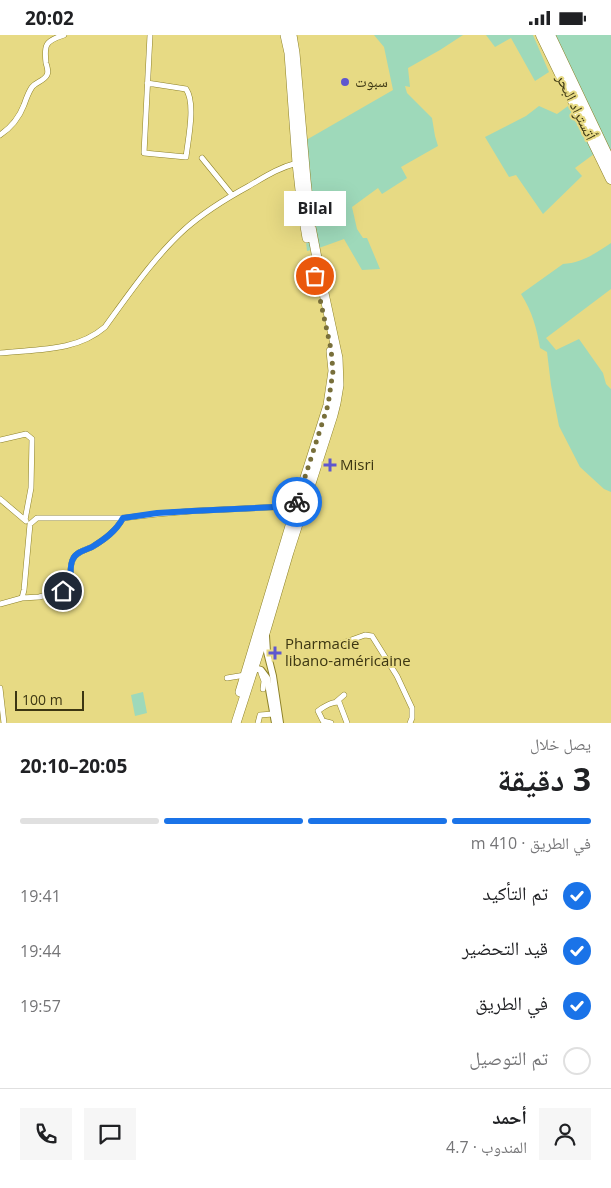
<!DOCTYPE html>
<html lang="ar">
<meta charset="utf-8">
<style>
body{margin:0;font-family:"Open Sans","Noto Naskh Arabic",sans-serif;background:#f6f6f6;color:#202124;direction:rtl;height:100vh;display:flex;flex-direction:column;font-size:19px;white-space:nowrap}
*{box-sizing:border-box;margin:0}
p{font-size:16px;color:#757577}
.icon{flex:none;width:28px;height:28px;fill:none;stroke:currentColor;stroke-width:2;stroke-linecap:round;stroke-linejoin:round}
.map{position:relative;height:688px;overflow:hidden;direction:ltr}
.side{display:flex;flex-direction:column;background:#fff;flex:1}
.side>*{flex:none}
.scale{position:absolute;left:15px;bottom:12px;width:69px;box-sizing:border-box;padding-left:5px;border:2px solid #3c3612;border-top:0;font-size:14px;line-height:18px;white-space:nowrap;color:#3c3612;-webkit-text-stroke:4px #e7da84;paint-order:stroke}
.pin{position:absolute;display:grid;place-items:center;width:42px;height:42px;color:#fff;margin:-21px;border:2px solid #fff;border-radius:50%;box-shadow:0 1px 5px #0007}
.courier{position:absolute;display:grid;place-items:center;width:50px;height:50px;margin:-25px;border:4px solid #1a73e8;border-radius:50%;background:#fff;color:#222;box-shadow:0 1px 6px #0007}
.bubble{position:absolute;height:35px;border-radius:0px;background:#fff;box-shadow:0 5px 20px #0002;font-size:16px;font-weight:700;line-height:35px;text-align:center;direction:rtl}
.headline em{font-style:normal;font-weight:700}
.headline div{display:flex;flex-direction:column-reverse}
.headline{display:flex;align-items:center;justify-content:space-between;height:85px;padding:0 20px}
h1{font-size:32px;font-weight:700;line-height:38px}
.bar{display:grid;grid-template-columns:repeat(4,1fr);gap:8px 5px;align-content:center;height:60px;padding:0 20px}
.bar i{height:6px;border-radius:4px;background:#e0e0e0}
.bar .active{background:#1a73e8}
.bar p{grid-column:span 4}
.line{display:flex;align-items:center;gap:12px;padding:0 20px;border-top:1px solid #e0e0e0}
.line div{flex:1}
.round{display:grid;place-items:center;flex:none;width:52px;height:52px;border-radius:0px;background:#f6f6f6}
ol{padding:0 20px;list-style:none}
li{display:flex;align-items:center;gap:15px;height:55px}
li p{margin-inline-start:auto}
li .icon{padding:5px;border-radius:50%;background:#1a73e8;color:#fff;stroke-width:4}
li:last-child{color:#757577}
li i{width:28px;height:28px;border:2px solid #e0e0e0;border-radius:50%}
.status{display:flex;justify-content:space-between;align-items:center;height:35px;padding:0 25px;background:#fff;direction:ltr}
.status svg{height:14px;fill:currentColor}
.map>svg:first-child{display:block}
</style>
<div class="status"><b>20:02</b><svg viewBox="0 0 49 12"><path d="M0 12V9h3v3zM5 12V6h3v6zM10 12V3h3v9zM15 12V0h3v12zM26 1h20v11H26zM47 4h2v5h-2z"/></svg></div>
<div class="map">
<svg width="611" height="688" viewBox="0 0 611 688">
<rect width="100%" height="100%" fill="#e7da84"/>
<!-- green -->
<path fill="#9ed9ba" d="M374 0H463L440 15 408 33 410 52 405 51 407 58 432 83 435 101 438 111 401 132 407 143 382 159 378 153 352 172 357 194 363 203H367L380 234 362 235 344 204 319 213 307 216 296 110 301 108 393 55 384 12Z
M486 0H533L549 37 535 46 511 3 495 12Z
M548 0H611V129Z
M539 71 557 79 568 71 594 119 575 133 582 141 543 179 516 140 509 142 485 102 526 81Z
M611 208V254L546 303 556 315 579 304 603 338 606 349 611 354V457L604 454 580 432 559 391 551 350 547 317 540 313C537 294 532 276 521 259L563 229C582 228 596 218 611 208Z
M143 657 147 678 135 681 131 660Z"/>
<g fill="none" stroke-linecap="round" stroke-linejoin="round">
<!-- minor casing -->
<g stroke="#8d8128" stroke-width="6">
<path id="minor" d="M147 48 186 54C196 68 188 105 186 122L144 118 150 0
M0 100C12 92 19 83 24 70 26 64 28 58 32 52 36 47 44 46 47 40 49 36 47 32 46 28 44 10 45 6 64 0
M202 123 232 160
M0 318C36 314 76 317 105 292 129 259 155 221 185 194 204 177 227 163 249 151 266 141 278 133 297 128
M0 405 26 399 32 404 31 453 25 485
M0 464 26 486
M22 563 24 555 30 489 37 483H123L157 479 192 476 296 471
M0 569 22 563 39 562 70 554 71 551C71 543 69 531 73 524 76 517 85 515 92 512 105 504 116 496 123 483
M340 609 365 600 372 601 397 641 412 673V683L410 688
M261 638 264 646 263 654
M227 643 245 640
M0 653 4 688
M336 667 344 660
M258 688 260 680 273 679
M331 688 323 686 318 676C323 672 332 667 339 667L347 688"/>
</g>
<!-- tertiary casing -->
<g stroke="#8d8128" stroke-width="8">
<path id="tertiary" d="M266 601 267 617 273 641 280 688
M254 633 261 635 267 643 275 688"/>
</g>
<!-- trunk casing -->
<g stroke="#8d8128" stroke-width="10">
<path id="trunk" d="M285 0 289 18 297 128 302 173 307 203
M240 657 296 471 328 370 333 336 331 316
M236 688 266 595 289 517 333 380 336 368 339 350 338 323 322 249 311 192 306 145 295 18 292 0"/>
</g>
<!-- motorway casing -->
<g stroke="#8d8128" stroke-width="11">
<path id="motorway" d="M541 0 611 144
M550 0 611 128"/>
</g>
<!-- minor -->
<use href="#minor" stroke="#fff" stroke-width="5"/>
<!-- tertiary -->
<use href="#tertiary" stroke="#fff" stroke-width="6"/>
<!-- trunk -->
<use href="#trunk" stroke="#fff" stroke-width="9"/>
<!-- motorway -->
<use href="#motorway" stroke="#fff" stroke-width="10"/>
</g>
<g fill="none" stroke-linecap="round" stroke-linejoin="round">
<!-- done -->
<path stroke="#786f3a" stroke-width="5" stroke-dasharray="0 9" d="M297 467 328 370 333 336 331 314 315 241"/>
<!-- route -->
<path stroke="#1a73e8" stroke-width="6" d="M63 556 70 554 71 551C71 543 69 531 73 524 76 517 85 515 92 512 105 504 116 496 123 483L157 478 192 476 296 471 297 467"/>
</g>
<!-- markers -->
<g fill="#5e57cf" stroke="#e7da84" stroke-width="2">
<circle cx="345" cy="47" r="5"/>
<path d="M327.5 422.5h5v5h5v5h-5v5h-5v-5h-5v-5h5z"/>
<path d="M272.5 610.5h5v5h5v5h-5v5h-5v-5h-5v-5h5z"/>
</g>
<g text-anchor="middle" stroke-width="4" stroke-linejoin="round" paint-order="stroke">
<!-- poi labels -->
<g font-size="15" fill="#3c3612" stroke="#e7da84" text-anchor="start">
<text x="355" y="52">سبوت</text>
<text x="340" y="435">Misri</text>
<text x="285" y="614">Pharmacie<tspan x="285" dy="17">libano-américaine</tspan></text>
</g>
<!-- street labels -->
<g font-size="15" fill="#3c3612" stroke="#e7da84">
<text transform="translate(576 72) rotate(64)" y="5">أتستراد البحر</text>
</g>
</g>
</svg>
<div class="scale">100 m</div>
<div class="pin" style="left:315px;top:241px;background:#ea580c"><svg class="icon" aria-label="bag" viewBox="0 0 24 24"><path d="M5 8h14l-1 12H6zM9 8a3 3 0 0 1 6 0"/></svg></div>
<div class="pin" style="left:63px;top:556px;background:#1f2937"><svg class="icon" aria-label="home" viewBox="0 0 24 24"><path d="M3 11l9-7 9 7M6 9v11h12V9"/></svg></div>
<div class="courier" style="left:297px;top:467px"><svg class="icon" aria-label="bike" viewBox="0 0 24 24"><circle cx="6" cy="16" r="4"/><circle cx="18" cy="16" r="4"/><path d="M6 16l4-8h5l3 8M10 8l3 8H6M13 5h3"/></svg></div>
<div class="bubble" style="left:284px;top:156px;width:62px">Bilal</div>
</div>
<section class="side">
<div class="headline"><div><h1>3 دقيقة</h1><p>يصل خلال</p></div><em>20:05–20:10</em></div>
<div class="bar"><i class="active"></i><i class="active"></i><i class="active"></i><i></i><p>في الطريق · 410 m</p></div>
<ol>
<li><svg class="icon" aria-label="check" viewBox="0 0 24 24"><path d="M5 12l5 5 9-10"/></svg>تم التأكيد<p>19:41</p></li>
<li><svg class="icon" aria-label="check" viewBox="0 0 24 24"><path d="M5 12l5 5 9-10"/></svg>قيد التحضير<p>19:44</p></li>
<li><svg class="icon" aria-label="check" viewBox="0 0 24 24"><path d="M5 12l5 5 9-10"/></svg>في الطريق<p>19:57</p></li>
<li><i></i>تم التوصيل</li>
</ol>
<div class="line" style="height:90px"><a class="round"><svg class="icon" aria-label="person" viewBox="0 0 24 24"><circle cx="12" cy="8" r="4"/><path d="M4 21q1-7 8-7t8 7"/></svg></a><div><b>أحمد</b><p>المندوب · 4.7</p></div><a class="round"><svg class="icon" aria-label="chat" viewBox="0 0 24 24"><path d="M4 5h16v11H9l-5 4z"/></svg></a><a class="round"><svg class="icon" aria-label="phone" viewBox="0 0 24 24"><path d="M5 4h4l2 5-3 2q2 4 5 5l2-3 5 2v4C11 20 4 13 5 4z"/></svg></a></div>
</section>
